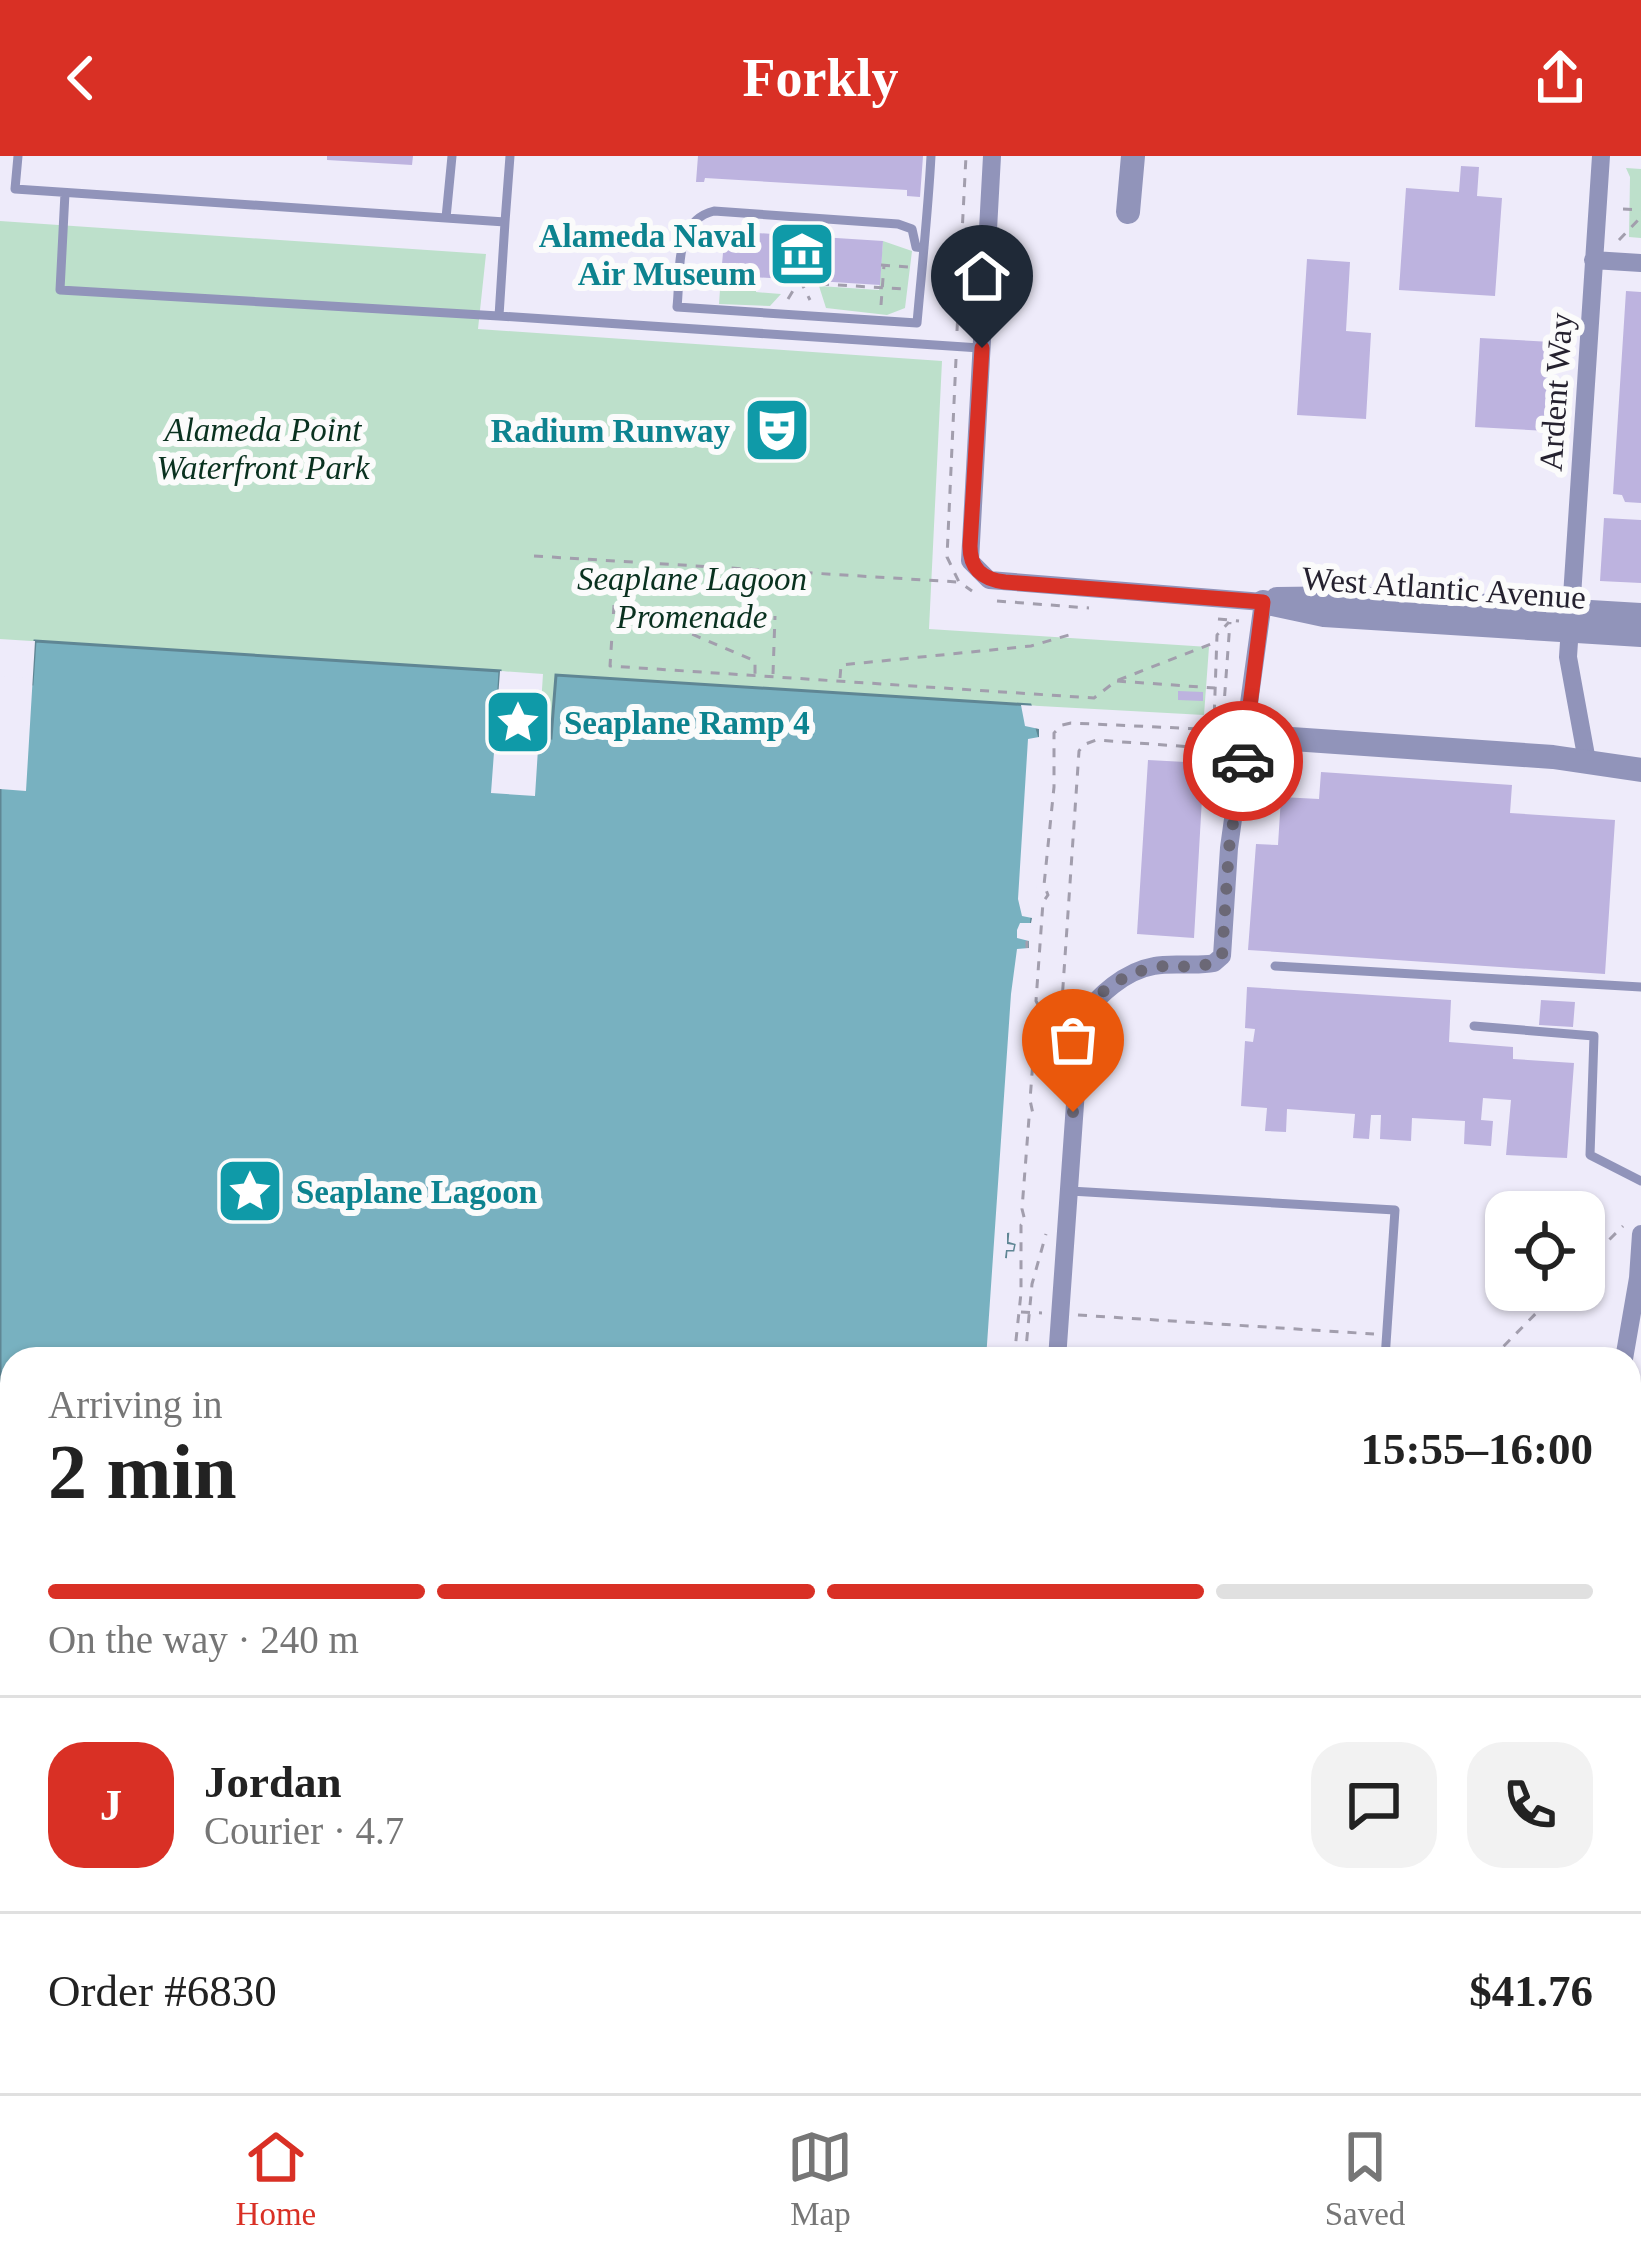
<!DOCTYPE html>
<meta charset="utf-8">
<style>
body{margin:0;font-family:Georgia,serif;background:#f2f2f2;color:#222;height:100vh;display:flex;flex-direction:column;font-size:45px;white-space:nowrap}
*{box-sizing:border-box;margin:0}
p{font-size:39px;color:#767676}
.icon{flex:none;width:66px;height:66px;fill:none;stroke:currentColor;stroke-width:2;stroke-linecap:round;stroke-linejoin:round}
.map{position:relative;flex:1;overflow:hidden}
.side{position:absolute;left:0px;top:1191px;width:1641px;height:747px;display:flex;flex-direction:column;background:#fff;border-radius:36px 36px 0 0;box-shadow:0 3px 9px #0004}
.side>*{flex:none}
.buttons{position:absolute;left:1485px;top:1035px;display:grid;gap:24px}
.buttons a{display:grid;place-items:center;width:120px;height:120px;border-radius:24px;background:#fff;box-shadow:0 3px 9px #0004;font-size:60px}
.pin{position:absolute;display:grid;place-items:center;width:102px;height:102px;color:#fff;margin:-123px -51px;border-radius:50% 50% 50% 0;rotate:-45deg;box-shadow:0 0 12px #0007}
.pin .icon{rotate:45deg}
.courier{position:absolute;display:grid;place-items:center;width:120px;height:120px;margin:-60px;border:9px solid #d93025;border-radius:50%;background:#fff;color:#222;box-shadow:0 3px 15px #0007}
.head em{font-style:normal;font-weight:600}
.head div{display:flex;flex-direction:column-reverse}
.head{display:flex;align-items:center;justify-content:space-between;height:204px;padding:0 48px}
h1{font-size:78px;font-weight:600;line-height:90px}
.bar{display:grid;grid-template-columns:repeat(4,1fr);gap:18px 12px;align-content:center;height:144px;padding:0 48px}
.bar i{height:15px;border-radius:9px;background:#e0e0e0}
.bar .on{background:#d93025}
.bar p{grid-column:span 4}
.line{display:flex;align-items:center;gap:30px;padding:0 48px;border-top:3px solid #e0e0e0}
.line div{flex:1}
.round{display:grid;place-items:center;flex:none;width:126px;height:126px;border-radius:36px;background:#f2f2f2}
header{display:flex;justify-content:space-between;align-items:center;height:156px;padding:0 48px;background:#d93025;color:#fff;font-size:54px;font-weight:600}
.tab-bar{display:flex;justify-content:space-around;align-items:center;height:168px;border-top:3px solid #e0e0e0;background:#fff;font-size:33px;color:#767676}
.tab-bar a{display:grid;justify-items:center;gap:6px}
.tab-bar .on{color:#d93025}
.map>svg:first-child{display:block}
</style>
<header><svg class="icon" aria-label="back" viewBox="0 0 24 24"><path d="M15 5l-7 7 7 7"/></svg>Forkly<svg class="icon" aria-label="share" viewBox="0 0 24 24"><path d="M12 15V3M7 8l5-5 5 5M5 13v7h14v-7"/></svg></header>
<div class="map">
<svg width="1641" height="1937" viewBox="0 0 1641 1937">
<rect width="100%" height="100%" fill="#eeebfa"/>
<!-- green -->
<path fill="#bde0cb" d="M1626 12 1641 13V82L1629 81 1630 21Z
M0 65 486 98 478 173 942 205 929 473 1209 491 1204 559 1021 549 538 595 543 518 500 515 494 596 386 508 0 483Z
M883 85 912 95 905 152 887 159 826 152 819 130 879 134Z
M721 119 756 121V136L781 138 770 150 719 148Z"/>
<!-- water -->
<path fill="#78b1c0" stroke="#5f8694" stroke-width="3" d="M35 485 500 515 498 549 541 552 539 580 551 582 556 519 1030 549 1040 582 1032 761 1007 1087 1014 1089 1013 1094H1006L998 1203H12V1926H641L643 1937H0V526L32 528Z"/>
<!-- pier -->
<path fill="#eeebfa" d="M29 485H35L26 635 0 633V520L27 522Z
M500 515 506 516 504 544 541 546 535 640 491 637Z
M1021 549 1037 550 1045 573 1035 756 1038 761 1013 1076 1007 1077V1088L1014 1089 1013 1094H1006L1005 1102 1011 1103 1004 1203H986L1011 838 1017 793 1029 792V785L1017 782V774L1020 767H1031L1032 762 1022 760 1018 743 1028 583 1039 581V573L1025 570Z
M68 1926H415L581 1937H70Z"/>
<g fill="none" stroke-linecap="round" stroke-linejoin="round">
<!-- ferry -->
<path stroke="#003642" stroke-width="3" stroke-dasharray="15 12" stroke-linecap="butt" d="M0 1481 12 1482"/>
</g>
<!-- building -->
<path fill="#bdb3df" d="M327 0H413L412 9 327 4Z
M698 0H923L920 41 907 40V34L705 22 704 26H696Z
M1461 10 1479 11 1477 40 1502 42 1495 140 1399 134 1406 32 1459 36Z
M725 75 883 85 880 129 721 119Z
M1307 103 1350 106 1346 175 1371 177 1366 263 1297 259Z
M1626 135 1641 136V347L1625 346 1622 339 1613 338Z
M1480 182 1552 186 1547 275 1475 271Z
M1604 362 1641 364V427L1600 425Z
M1178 535 1203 536V545L1178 544Z
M1148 604 1204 607 1194 782 1137 778Z
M1321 616 1512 629 1510 657 1615 664 1605 818 1248 794 1256 688 1278 689 1281 641 1319 643Z
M1247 831 1451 844 1449 886 1513 891V903L1574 907 1567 1002 1506 999 1511 944 1483 942 1481 964 1493 965 1491 990 1464 988 1465 965 1412 962 1411 985 1380 983 1381 959H1371L1369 983 1353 982 1355 958 1287 953 1286 976 1265 975 1267 952 1241 950 1245 885 1253 886 1255 873 1245 872Z
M1541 844 1575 846 1573 871 1539 869Z
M1637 1438H1641V1532L1632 1531Z
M1629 1596 1641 1597V1937H1605L1606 1926H1629Z
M646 1926H681V1937H645Z
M1349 1926H1522L1521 1937H1348Z"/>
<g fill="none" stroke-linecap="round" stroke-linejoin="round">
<!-- path -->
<path stroke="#a29ead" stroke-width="3" stroke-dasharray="9 9" stroke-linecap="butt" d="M1623 53 1641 54
M1619 84 1641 61
M881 109 909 111
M800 124 810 144
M691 126 755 129
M802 127 906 133
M788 143 799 125
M881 149 884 109
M957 175 966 0
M956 203 947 401 959 426 972 435
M534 400 958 426
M997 445 1089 452
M614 449 610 510 1094 542 1116 525 1211 488
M626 450 755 505V518
M1218 463 1239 465
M773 518 775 460
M840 522 841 509 1031 490 1069 479
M1117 525 1215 532
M1027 792V785
M1059 889 1079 595 1083 589 1096 584 1206 592 1219 584 1222 576 1230 466
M1584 1109 1623 1070
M1021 1156 1042 1157
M1078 1159 1374 1178
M1014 1203 1021 1137V1069L1025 1065 1022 1053 1029 962 1033 958 1030 944 1036 866 1041 854 1036 845 1043 746 1048 739 1044 729 1054 631V577L1062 569 1071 567 1200 573 1214 566 1217 479 1229 466
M1025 1203 1032 1128 1046 1078
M1491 1203 1559 1134
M533 1929 576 1932
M574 1932 594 1937"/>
<!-- service -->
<path stroke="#9194ba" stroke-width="9" d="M18 0 15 33 505 66 510 0
M65 37 60 134 499 160
M446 62 452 0
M505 66 499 160 980 192
M924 92 916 91 912 73 898 68 714 55C673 65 681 116 677 151L917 167C922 111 928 56 931 0
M1275 810 1641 831
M1474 870 1594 880 1590 999 1641 1025
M1070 1035 1395 1054 1385 1203"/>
<!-- minor -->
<path stroke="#9194ba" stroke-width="18" d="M992 0 970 405 989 424 1263 446 1229 692 1222 800 1214 807C1194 811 1174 806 1154 810 1125 815 1098 839 1081 863L1057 1203
M1593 104 1641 107
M1587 605 1568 501 1601 0
M1624 1203 1638 1122 1641 1078
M1629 1558 1641 1559
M786 1926 801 1937
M760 1937 770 1926
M1563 1937V1926"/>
<!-- tertiary -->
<path stroke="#9194ba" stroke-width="24" d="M1128 56 1133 0
M1277 443 1354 442 1641 459
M1263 446 1324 459 1641 479
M1247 580 1553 601 1641 614"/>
</g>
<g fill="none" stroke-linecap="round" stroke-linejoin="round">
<!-- done -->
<path stroke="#6b6876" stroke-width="12" stroke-dasharray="0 21.6" d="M1073 956C1075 929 1070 887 1082 862 1095 833 1137 810 1168 810 1186 810 1207 814 1222 800L1229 692 1243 605"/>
<!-- route -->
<path stroke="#d93025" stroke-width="15" d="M982 192 970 390C970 413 982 423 1005 426L1263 446 1243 605"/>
</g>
<!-- icons -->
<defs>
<g id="museum-square" transform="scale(3.45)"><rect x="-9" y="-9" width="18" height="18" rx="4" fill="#0f9aa8" stroke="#fbfbfb"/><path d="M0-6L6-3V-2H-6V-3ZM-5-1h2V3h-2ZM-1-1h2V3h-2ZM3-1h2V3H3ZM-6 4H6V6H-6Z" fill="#fff"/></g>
<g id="theatre-square" transform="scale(3.45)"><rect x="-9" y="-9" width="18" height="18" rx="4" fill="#0f9aa8" stroke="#fbfbfb"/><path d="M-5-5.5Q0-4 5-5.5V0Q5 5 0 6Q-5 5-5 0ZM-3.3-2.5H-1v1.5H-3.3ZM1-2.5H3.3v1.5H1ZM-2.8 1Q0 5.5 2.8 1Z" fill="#fff"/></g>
<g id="sight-square" transform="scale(3.45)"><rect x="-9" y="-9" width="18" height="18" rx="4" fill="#0f9aa8" stroke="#fbfbfb"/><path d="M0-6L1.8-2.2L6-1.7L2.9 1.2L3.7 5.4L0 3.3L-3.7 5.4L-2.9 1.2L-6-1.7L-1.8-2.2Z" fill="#fff"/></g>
</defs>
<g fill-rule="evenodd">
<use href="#museum-square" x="802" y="98"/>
<use href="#theatre-square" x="777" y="274"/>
<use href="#sight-square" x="518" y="566"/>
<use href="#sight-square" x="250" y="1035"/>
</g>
<g text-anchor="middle" stroke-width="12" stroke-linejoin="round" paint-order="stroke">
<!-- culture labels -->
<g font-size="33" font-weight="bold" fill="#0d838f" stroke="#fbfbfb" text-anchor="end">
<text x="756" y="91">Alameda Naval<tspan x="756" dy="38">Air Museum</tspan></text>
<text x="730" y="286">Radium Runway</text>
<text x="564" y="578" text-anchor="start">Seaplane Ramp 4</text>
<text x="296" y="1047" text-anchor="start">Seaplane Lagoon</text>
</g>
<!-- street labels -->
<g font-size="33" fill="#25212f" stroke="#fbfbfb">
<text transform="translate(1555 236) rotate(-86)" y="12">Ardent Way</text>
<text transform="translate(1444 431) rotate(4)" y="12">West Atlantic Avenue</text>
</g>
<!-- park labels -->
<g font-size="33" font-style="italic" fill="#09311f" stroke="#fbfbfb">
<text x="263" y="285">Alameda Point<tspan x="263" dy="38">Waterfront Park</tspan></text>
<text x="692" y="434">Seaplane Lagoon<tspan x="692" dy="38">Promenade</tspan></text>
</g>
</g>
</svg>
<div class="buttons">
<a><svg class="icon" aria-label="locate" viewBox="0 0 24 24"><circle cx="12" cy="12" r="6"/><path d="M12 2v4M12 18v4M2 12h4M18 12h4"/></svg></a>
</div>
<div class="pin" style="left:1073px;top:956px;background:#ea580c"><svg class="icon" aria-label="bag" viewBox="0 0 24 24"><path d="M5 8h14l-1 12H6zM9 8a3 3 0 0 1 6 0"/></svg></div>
<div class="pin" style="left:982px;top:192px;background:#1f2937"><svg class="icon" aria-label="home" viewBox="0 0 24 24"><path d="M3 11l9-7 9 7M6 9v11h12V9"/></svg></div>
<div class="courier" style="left:1243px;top:605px"><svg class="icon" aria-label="car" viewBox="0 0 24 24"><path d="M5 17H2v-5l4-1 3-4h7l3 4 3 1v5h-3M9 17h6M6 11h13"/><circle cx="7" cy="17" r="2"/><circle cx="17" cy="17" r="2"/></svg></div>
<section class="side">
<div class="head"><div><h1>2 min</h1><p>Arriving in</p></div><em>15:55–16:00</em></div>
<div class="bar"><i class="on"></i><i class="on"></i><i class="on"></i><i></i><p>On the way · 240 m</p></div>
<div class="line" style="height:216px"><b class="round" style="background:#d93025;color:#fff">J</b><div><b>Jordan</b><p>Courier · 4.7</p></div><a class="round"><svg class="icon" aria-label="chat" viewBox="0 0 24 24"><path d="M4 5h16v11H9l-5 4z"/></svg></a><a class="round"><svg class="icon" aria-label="phone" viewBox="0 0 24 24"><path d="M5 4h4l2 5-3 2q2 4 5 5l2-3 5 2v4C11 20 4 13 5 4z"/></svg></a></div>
<div class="line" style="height:156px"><div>Order #6830</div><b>$41.76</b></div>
</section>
</div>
<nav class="tab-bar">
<a class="on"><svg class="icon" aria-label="home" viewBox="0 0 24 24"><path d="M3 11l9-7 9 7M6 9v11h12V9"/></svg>Home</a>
<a><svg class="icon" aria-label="map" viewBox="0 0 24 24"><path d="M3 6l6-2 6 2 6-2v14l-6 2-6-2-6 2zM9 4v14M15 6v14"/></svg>Map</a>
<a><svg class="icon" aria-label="saved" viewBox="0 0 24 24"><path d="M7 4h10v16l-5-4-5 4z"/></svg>Saved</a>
</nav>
